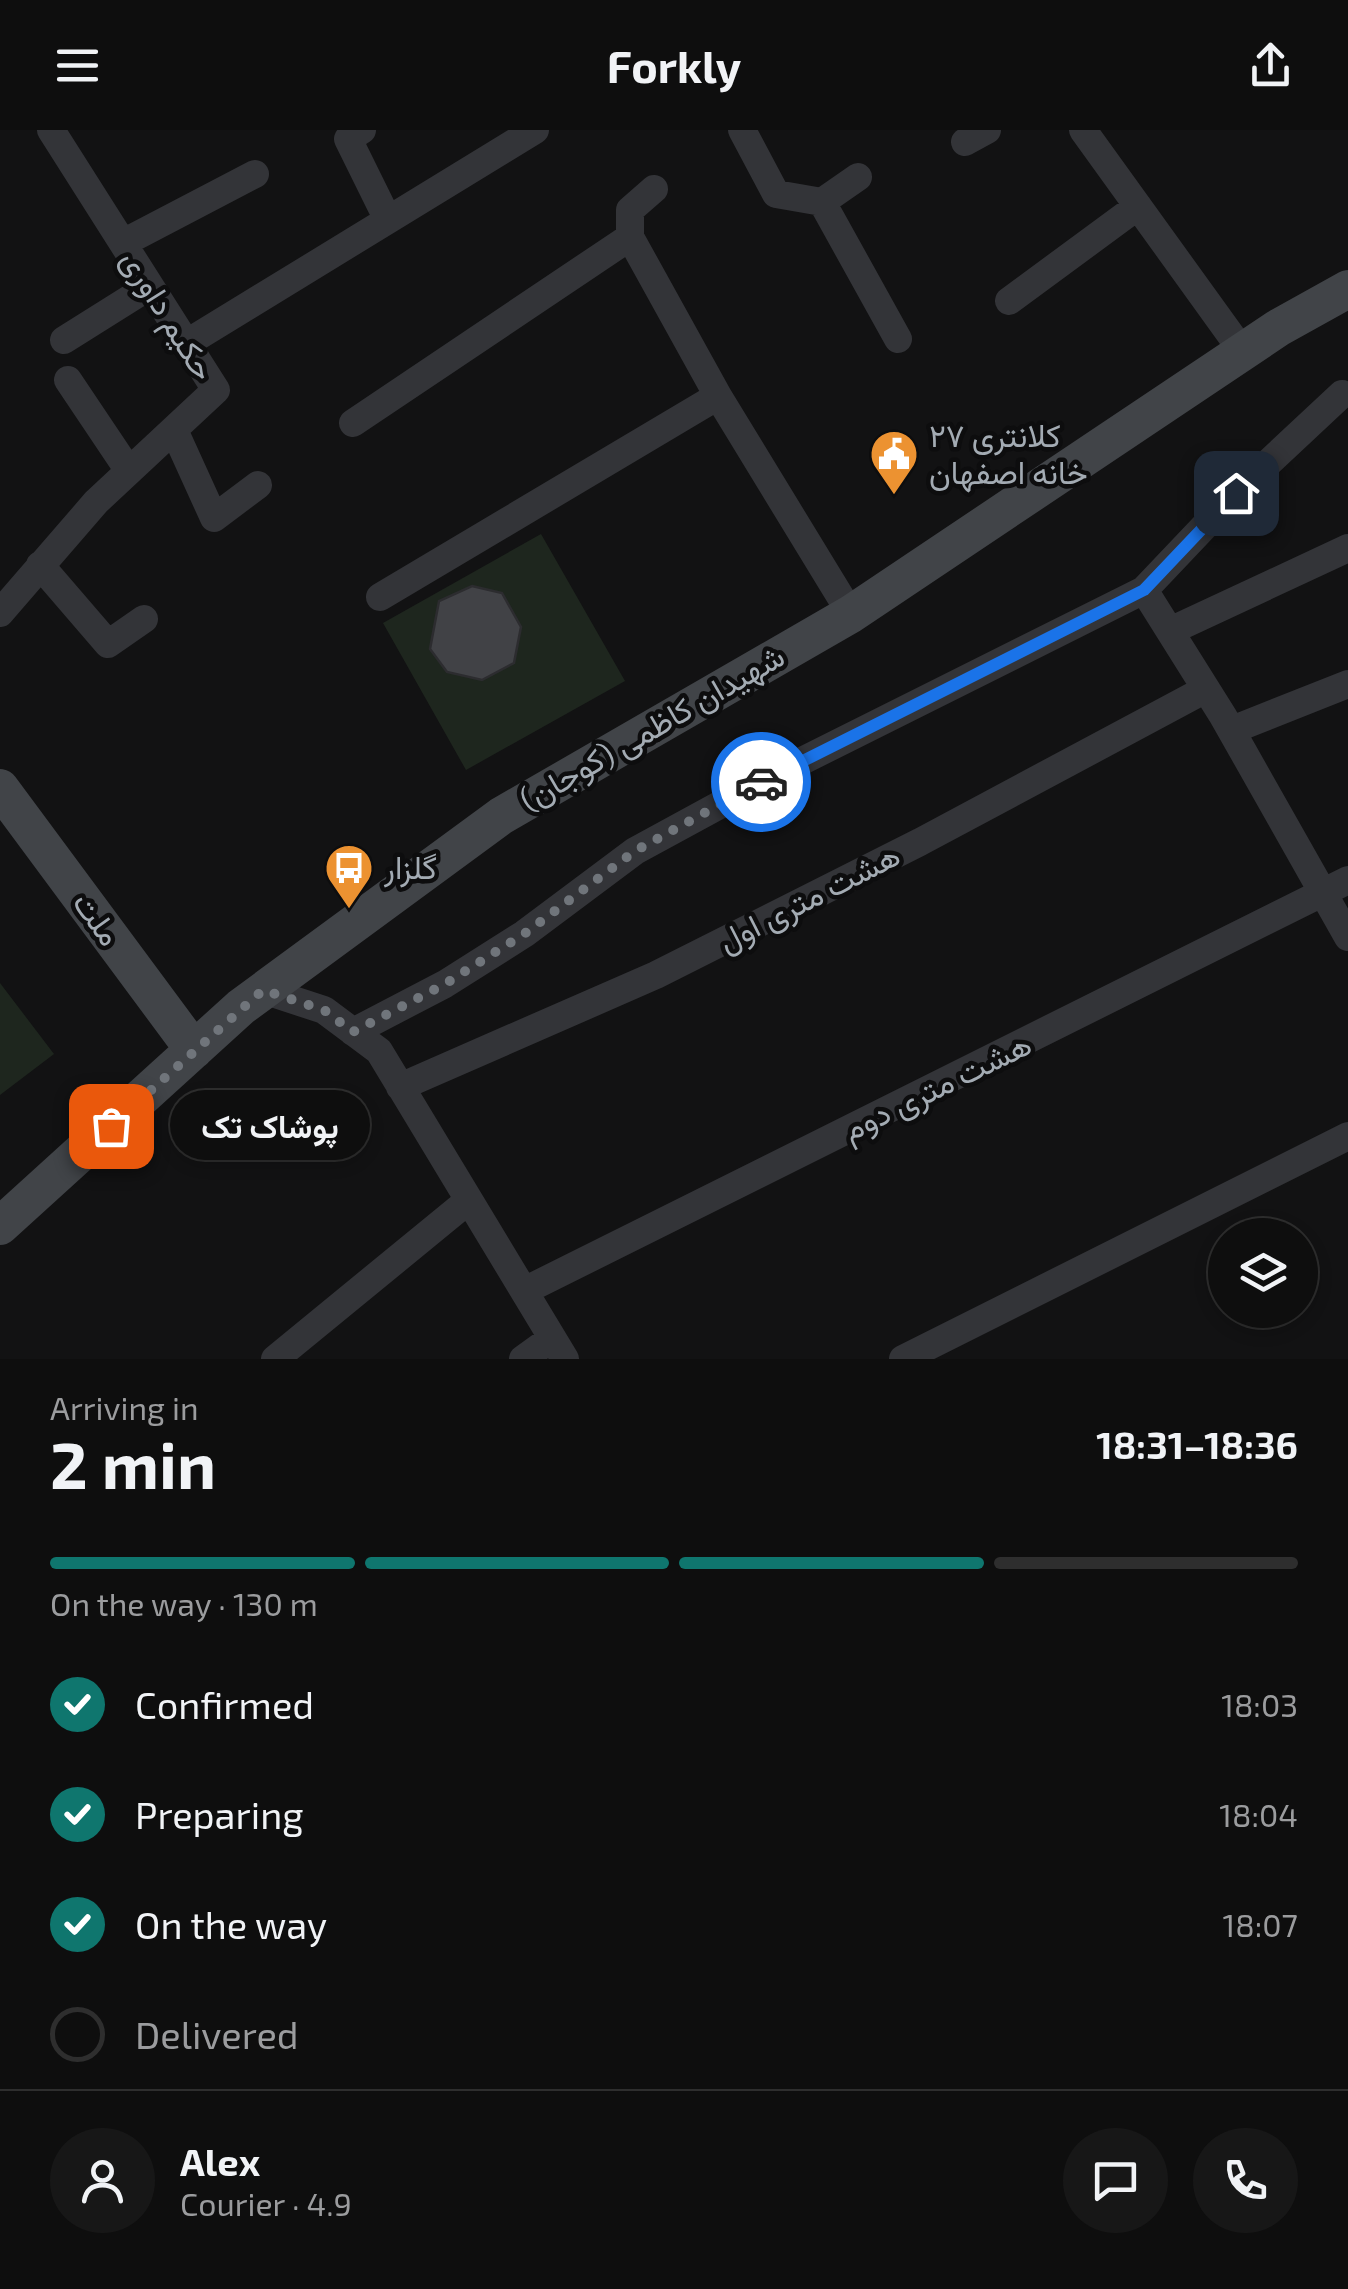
<!DOCTYPE html>
<meta charset="utf-8">
<style>
body{margin:0;font-family:"Exo 2",Vazirmatn,sans-serif;background:#171717;color:#f1f3f6;height:100vh;display:flex;flex-direction:column;font-size:38px;white-space:nowrap}
*{box-sizing:border-box;margin:0}
p{font-size:32px;color:#9b9c9e}
.icon{flex:none;width:55px;height:55px;fill:none;stroke:currentColor;stroke-width:2;stroke-linecap:round;stroke-linejoin:round}
.map{position:relative;height:1229px;overflow:hidden}
.panel{display:flex;flex-direction:column;background:#0e0e0e;flex:1}
.panel>*{flex:none}
.controls{position:absolute;left:1208px;top:1088px;display:grid;gap:20px}
.controls a{display:grid;place-items:center;width:110px;height:110px;border-radius:50%;background:#0e0e0e;box-shadow:0 5px 15px #0003,0 0 0 2px #2e2e2e;font-size:50px}
.pin{position:absolute;display:grid;place-items:center;width:85px;height:85px;color:#fff;margin:-42px;border-radius:20px;box-shadow:0 5px 15px #0006}
.courier{position:absolute;display:grid;place-items:center;width:100px;height:100px;margin:-50px;border:8px solid #1a73e8;border-radius:50%;background:#fff;color:#222;box-shadow:0 2px 12px #0007}
.bubble{position:absolute;height:70px;border-radius:35px;background:#0e0e0e;box-shadow:0 5px 15px #0003,0 0 0 2px #2e2e2e;font-size:32px;font-weight:700;line-height:70px;text-align:center}
.summary em{font-style:normal;font-weight:700}
.summary div{display:flex;flex-direction:column-reverse}
.summary{display:flex;align-items:center;justify-content:space-between;height:170px;padding:0 50px}
h1{font-size:65px;font-weight:700;line-height:75px}
.bar{display:grid;grid-template-columns:repeat(4,1fr);gap:15px 10px;align-content:center;height:120px;padding:0 50px}
.bar i{height:12px;border-radius:8px;background:#2e2e2e}
.bar .on{background:#0f766e}
.bar p{grid-column:span 4}
.line{display:flex;align-items:center;gap:25px;padding:0 50px;border-top:2px solid #2e2e2e}
.line div{flex:1}
.round{display:grid;place-items:center;flex:none;width:105px;height:105px;border-radius:52px;background:#171717}
ol{padding:0 50px;list-style:none}
li{display:flex;align-items:center;gap:30px;height:110px}
li p{margin-inline-start:auto}
li .icon{padding:10px;border-radius:50%;background:#0f766e;color:#fff;stroke-width:4}
li:last-child{color:#9b9c9e}
li i{width:55px;height:55px;border:5px solid #2e2e2e;border-radius:50%}
header{display:flex;justify-content:space-between;align-items:center;height:130px;padding:0 50px;background:#0e0e0e;font-size:45px;font-weight:700}
.map>svg:first-child{display:block}
</style>
<header><svg class="icon" aria-label="menu" viewBox="0 0 24 24"><path d="M4 6h16M4 12h16M4 18h16"/></svg>Forkly<svg class="icon" aria-label="share" viewBox="0 0 24 24"><path d="M12 15V3M7 8l5-5 5 5M5 13v7h14v-7"/></svg></header>
<div class="map">
<svg width="1348" height="1229" viewBox="0 0 1348 1229">
<rect width="100%" height="100%" fill="#121213"/>
<!-- green -->
<path fill="#1e261e" d="M541 404 625 551 466 640 383 493Z
M0 853 54 924 0 965Z"/>
<!-- building -->
<path fill="#414246" stroke="#2c2c2f" stroke-width="2.5" d="M472 456 502 463 521 497 514 533 482 550 447 542 430 519 439 471Z"/>
<g fill="none" stroke-linecap="round" stroke-linejoin="round">
<!-- street -->
<path stroke="#333438" stroke-width="28" d="M362 0 348 9 388 90
M742 0 776 64 822 72 898 209
M1083 0 1243 222
M965 12 987 0
M654 59 630 80V107L718 266 851 484
M822 72 858 47
M123 113 255 44
M1009 171 1138 76
M64 210 150 156
M187 213 535 0
M68 250 129 341
M353 293 630 107
M174 300 214 388 258 355
M40 435 108 514 144 489
M1144 460 1223 586 1348 807
M380 467 718 266
M0 483 96 372 216 260 51 0
M1170 501 1348 418
M1232 600 1348 554
M263 860 324 880 379 921 565 1229
M353 902 445 854 524 804 635 721 780 642 1144 460 1236 363 1342 264
M400 957 656 845 920 712 1206 559
M524 1161 1348 750
M275 1229 469 1070
M523 1229 552 1208
M903 1229 1348 1006"/>
<!-- secondary -->
<path stroke="#414448" stroke-width="38" d="M0 658 194 920
M0 1096 241 877 501 686 851 484 1278 198 1348 159"/>
</g>
<g fill="none" stroke-linecap="round" stroke-linejoin="round">
<!-- done -->
<path stroke="#70757b" stroke-width="10" stroke-dasharray="0 18" d="M111 996 263 860 324 880 353 902 445 854 524 804 635 721 761 652"/>
<!-- route -->
<path stroke="#1a73e8" stroke-width="12" d="M761 652 1144 460 1236 363"/>
</g>
<!-- icons -->
<defs>
<g id="civic-pin" transform="scale(2.5)"><path d="M0 17L-7.5 6A9.5 9.5 0 1 1 7.5 6Z" fill="#ec9231" stroke="#0d0d0e"/><path d="M-.6-6.5H3V-4.5H.6V-3L4-1V1h2V6H-6V1h2V-1L-.6-3ZM-1.2 2.5V6h2.4V2.5Z" fill="#fff"/></g>
<g id="bus-pin" transform="scale(2.5)"><path d="M0 17L-7.5 6A9.5 9.5 0 1 1 7.5 6Z" fill="#ec9231" stroke="#0d0d0e"/><path d="M-5-6H5V4H4V6H2V4H-2V6H-4V4H-5ZM-3.5-4V0h7V-4ZM-3.5 1.2v1.5H-2V1.2ZM2 1.2v1.5H3.5V1.2Z" fill="#fff"/></g>
</defs>
<g fill-rule="evenodd">
<use href="#civic-pin" x="894" y="324"/>
<use href="#bus-pin" x="349" y="738"/>
</g>
<g text-anchor="middle" stroke-width="9" stroke-linejoin="round" paint-order="stroke">
<!-- street labels -->
<g font-size="32" fill="#a3abb3" stroke="#0d0d0e">
<text transform="translate(168 185) rotate(58)" y="11">حکیم داوری</text>
<text transform="translate(652 598) rotate(-30)" y="11">شهیدان کاظمی (کوجان)</text>
<text transform="translate(809 768) rotate(-27)" y="11">هشت متری اول</text>
<text transform="translate(97 789) rotate(54)" y="11">ملت</text>
<text transform="translate(937 957) rotate(-26)" y="11">هشت متری دوم</text>
</g>
<!-- poi labels -->
<g font-size="32" fill="#a3abb3" stroke="#0d0d0e" text-anchor="start">
<text x="929" y="317">کلانتری ۲۷<tspan x="929" dy="37">خانه اصفهان</tspan></text>
<text x="384" y="749">گلزار</text>
</g>
</g>
</svg>
<div class="controls">
<a><svg class="icon" aria-label="layers" viewBox="0 0 24 24"><path d="M12 4l9 5-9 5-9-5zM3 14l9 5 9-5"/></svg></a>
</div>
<div class="pin" style="left:111px;top:996px;background:#ea580c"><svg class="icon" aria-label="bag" viewBox="0 0 24 24"><path d="M5 8h14l-1 12H6zM9 8a3 3 0 0 1 6 0"/></svg></div>
<div class="pin" style="left:1236px;top:363px;background:#1f2937"><svg class="icon" aria-label="home" viewBox="0 0 24 24"><path d="M3 11l9-7 9 7M6 9v11h12V9"/></svg></div>
<div class="courier" style="left:761px;top:652px"><svg class="icon" aria-label="car" viewBox="0 0 24 24"><path d="M5 17H2v-5l4-1 3-4h7l3 4 3 1v5h-3M9 17h6M6 11h13"/><circle cx="7" cy="17" r="2"/><circle cx="17" cy="17" r="2"/></svg></div>
<div class="bubble" style="left:170px;top:960px;width:200px">پوشاک تک</div>
</div>
<section class="panel">
<div class="summary"><div><h1>2 min</h1><p>Arriving in</p></div><em>18:31–18:36</em></div>
<div class="bar"><i class="on"></i><i class="on"></i><i class="on"></i><i></i><p>On the way · 130 m</p></div>
<ol>
<li><svg class="icon" aria-label="check" viewBox="0 0 24 24"><path d="M5 12l5 5 9-10"/></svg>Confirmed<p>18:03</p></li>
<li><svg class="icon" aria-label="check" viewBox="0 0 24 24"><path d="M5 12l5 5 9-10"/></svg>Preparing<p>18:04</p></li>
<li><svg class="icon" aria-label="check" viewBox="0 0 24 24"><path d="M5 12l5 5 9-10"/></svg>On the way<p>18:07</p></li>
<li><i></i>Delivered</li>
</ol>
<div class="line" style="height:180px"><a class="round"><svg class="icon" aria-label="person" viewBox="0 0 24 24"><circle cx="12" cy="8" r="4"/><path d="M4 21q1-7 8-7t8 7"/></svg></a><div><b>Alex</b><p>Courier · 4.9</p></div><a class="round"><svg class="icon" aria-label="chat" viewBox="0 0 24 24"><path d="M4 5h16v11H9l-5 4z"/></svg></a><a class="round"><svg class="icon" aria-label="phone" viewBox="0 0 24 24"><path d="M5 4h4l2 5-3 2q2 4 5 5l2-3 5 2v4C11 20 4 13 5 4z"/></svg></a></div>
</section>
